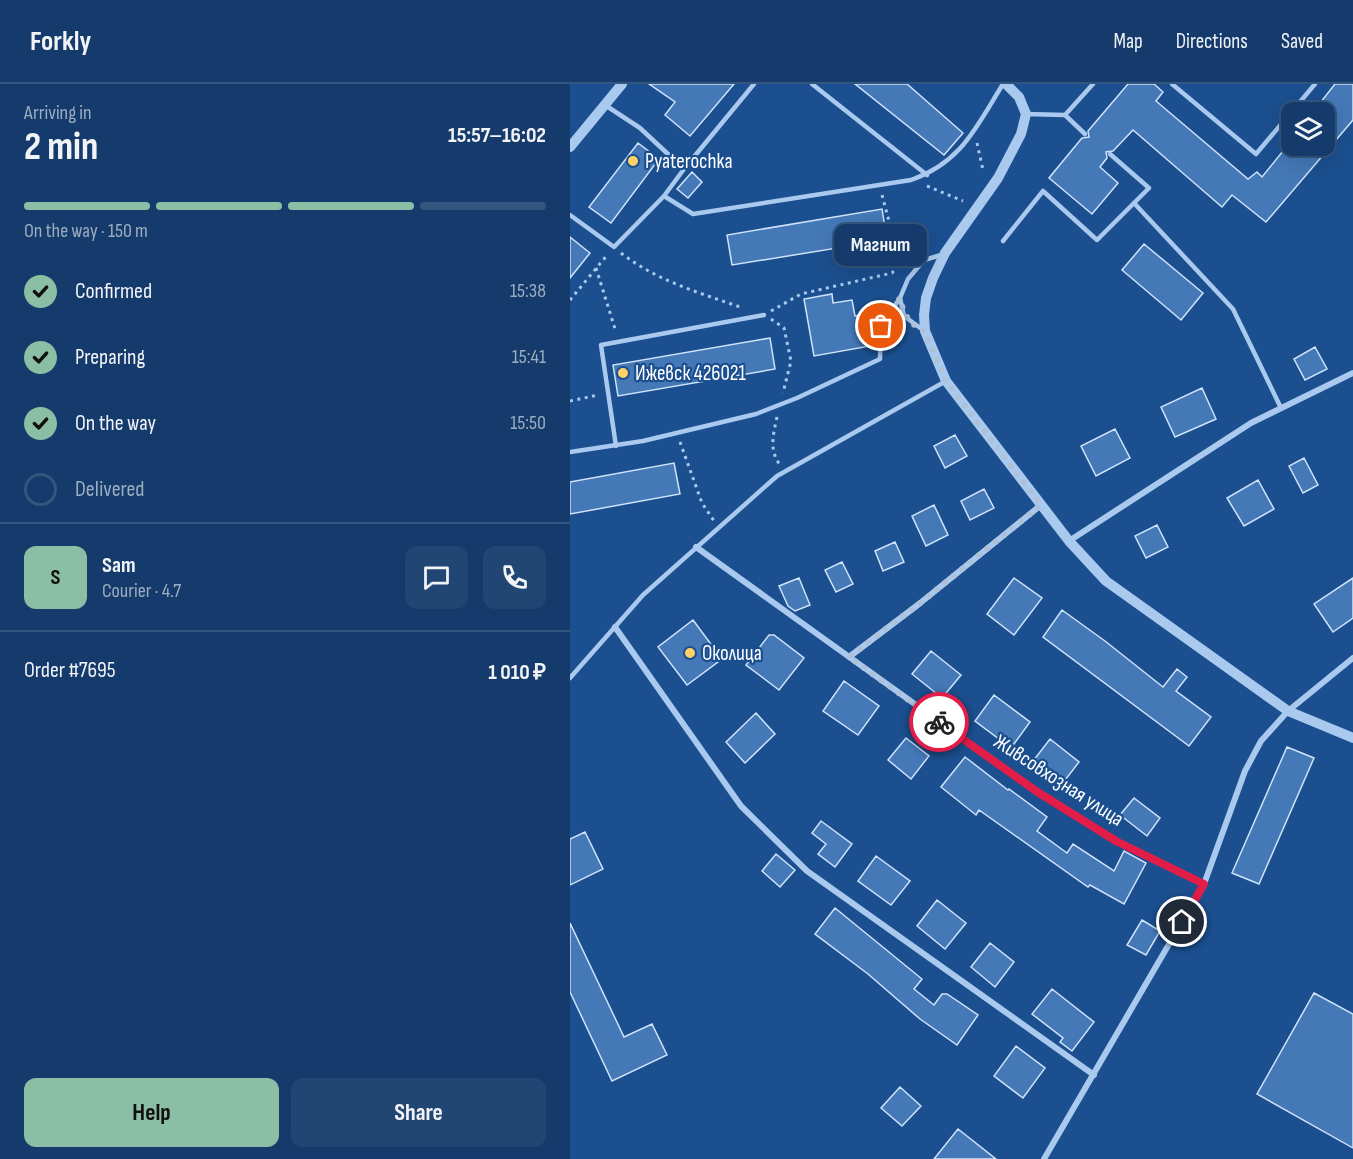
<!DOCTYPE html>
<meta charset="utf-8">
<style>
body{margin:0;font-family:"Sofia Sans Condensed",sans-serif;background:#214673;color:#f1f3f6;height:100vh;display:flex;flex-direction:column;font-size:22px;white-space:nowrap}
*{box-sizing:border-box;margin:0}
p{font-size:20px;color:#9dadc1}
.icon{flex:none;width:33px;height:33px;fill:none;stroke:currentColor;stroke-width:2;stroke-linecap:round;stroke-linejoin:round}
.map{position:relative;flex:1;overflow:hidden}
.panel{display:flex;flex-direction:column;background:#143b6b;width:570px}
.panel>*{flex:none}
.buttons{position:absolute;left:711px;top:18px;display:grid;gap:12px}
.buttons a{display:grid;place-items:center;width:54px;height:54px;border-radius:12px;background:#143b6b;box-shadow:0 6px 24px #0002,0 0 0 2px #33557e;font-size:30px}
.pin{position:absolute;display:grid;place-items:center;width:51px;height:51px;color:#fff;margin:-26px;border:3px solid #fff;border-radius:50%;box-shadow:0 2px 6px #0007}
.courier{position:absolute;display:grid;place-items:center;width:60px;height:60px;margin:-30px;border:4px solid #e11d48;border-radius:50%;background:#fff;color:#222;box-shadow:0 2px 8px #0007}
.bubble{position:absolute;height:42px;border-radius:12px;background:#143b6b;box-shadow:0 6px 24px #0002,0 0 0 2px #33557e;font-size:20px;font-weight:700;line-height:42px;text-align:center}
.overview em{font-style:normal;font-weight:700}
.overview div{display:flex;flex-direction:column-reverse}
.overview{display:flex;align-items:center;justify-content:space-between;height:102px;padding:0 24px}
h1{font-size:39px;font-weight:700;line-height:45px}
.bar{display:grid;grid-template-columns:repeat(4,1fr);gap:9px 6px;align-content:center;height:72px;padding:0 24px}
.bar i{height:8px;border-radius:4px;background:#33557e}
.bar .on{background:#8abfa5}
.bar p{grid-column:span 4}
.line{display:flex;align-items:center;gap:15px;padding:0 24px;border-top:2px solid #33557e}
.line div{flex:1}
.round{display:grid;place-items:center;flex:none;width:63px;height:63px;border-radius:12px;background:#214673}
ol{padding:0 24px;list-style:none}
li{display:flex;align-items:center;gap:18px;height:66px}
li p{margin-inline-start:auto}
li .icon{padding:6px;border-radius:50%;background:#8abfa5;color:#111;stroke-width:4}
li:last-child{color:#9dadc1}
li i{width:33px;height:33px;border:3px solid #33557e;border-radius:50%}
.primary-button{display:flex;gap:12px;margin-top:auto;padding:12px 24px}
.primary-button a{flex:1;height:69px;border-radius:12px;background:#8abfa5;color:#111;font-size:24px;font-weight:700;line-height:69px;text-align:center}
.primary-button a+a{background:#214673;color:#f1f3f6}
header{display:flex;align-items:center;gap:36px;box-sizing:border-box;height:84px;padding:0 30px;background:#143b6b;border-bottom:2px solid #33557e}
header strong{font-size:28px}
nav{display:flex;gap:33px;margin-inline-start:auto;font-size:21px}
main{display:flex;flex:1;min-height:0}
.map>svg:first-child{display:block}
</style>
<header>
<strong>Forkly</strong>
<nav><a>Map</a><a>Directions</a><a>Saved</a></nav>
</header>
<main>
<section class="panel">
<div class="overview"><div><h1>2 min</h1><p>Arriving in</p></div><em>15:57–16:02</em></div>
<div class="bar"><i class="on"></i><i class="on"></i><i class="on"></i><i></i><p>On the way · 150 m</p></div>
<ol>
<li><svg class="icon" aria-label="check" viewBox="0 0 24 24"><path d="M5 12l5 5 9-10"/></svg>Confirmed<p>15:38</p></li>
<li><svg class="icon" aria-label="check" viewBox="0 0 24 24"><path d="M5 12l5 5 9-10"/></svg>Preparing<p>15:41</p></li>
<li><svg class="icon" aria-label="check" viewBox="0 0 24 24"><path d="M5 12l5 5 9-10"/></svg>On the way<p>15:50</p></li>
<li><i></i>Delivered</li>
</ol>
<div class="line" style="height:108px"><b class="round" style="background:#8abfa5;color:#111">S</b><div><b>Sam</b><p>Courier · 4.7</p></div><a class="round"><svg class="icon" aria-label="chat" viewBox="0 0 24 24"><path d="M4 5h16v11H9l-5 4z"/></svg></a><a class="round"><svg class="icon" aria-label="phone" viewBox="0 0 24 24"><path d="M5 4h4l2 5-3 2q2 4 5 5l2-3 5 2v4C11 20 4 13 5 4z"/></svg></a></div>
<div class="line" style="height:78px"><div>Order #7695</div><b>1 010 ₽</b></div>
<div class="primary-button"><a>Help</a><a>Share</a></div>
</section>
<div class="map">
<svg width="783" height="1075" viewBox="0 0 783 1075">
<rect width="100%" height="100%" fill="#1b4f8f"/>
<!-- building -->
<path fill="#4478b7" stroke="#cfe3fa" stroke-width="1.5" d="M79 0H164L120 52 95 31 105 18Z
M285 0H337L393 49 374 71Z
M558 0H584L593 8 586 17 678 95 687 88 692 93 717 62H754V28H743L765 0H783V36L696 138 662 111 652 123 563 46 543 67 536 68 537 74 530 83 548 99 522 130 479 94 512 54 519 53 518 47Z
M68 59 89 75 41 139 19 123Z
M122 88 132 98 118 114 107 105Z
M312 125 317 156 162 181 157 151Z
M0 153 20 169 0 194Z
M574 160 633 209 611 236 552 186Z
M262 210 263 219 282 216 285 232 300 229 306 261 244 272 234 215Z
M200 254 205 285 48 312 43 281Z
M745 263 757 285 735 296 724 275Z
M632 304 646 335 605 353 591 323Z
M545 345 560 374 526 392 511 362Z
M385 351 397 372 375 384 364 362Z
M734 374 748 401 733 409 719 382Z
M104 379 110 410 0 430V398Z
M688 396 704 425 674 442 657 414Z
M414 405 424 424 400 436 391 417Z
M364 421 378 451 356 462 342 432Z
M587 441 598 463 576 474 565 452Z
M325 458 334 478 313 487 305 467Z
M272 478 283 500 266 508 255 486Z
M229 494 240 521 225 527 218 522 209 502Z
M444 494 472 514 444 551 417 530Z
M783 494V534L763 548 744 520Z
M492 526 535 557 593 603 607 585 617 593 606 607 641 633 619 662 473 553Z
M123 536 152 575 117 601 88 563Z
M199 551H204L234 574 209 606 176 581Z
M361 567 391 591 372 614 342 590Z
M274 597 309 622 288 651 253 627Z
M424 611 460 638 441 664 405 637Z
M186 629 205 650 175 679 156 658Z
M336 654 359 672 341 695 318 676Z
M480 655 509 678 489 704 460 681Z
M717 663 744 674 689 800 662 789Z
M395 673 438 706 439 705 477 733 467 747 497 769 503 760 544 787 554 767 576 779 554 820 520 801 518 803 409 726 406 731 371 703Z
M564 714 590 734 577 752 550 731Z
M251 737 282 760 265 783 248 770 256 760 242 749Z
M15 748 33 785 0 801V755Z
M206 770 225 786 210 803 192 787Z
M306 772 340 797 321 821 288 797Z
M367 816 396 839 375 865 347 842Z
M265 824 352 895 344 905 364 921 372 910H377L408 931 387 961 350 935 298 890 245 850Z
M572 836 590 847 576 871 557 861Z
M0 839 54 953 82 940 97 971 42 997 0 908Z
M420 859 444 878 425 903 401 883Z
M482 905 524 938 502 967 490 958 493 954 462 930Z
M744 909 783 930V1064L687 1010Z
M446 962 475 984 453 1014 424 992Z
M330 1003 351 1022 332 1042 311 1024Z
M388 1045 426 1075H364Z"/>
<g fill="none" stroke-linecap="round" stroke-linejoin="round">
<!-- path -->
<path stroke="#a9c9ee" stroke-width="3" stroke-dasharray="3 4.5" stroke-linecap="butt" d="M407 59 413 86
M357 102 393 117
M312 111 324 156 335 174
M51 169C87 197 130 209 173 224
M26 184 46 248
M0 216 38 170
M201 227 231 210 322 189 335 174 343 175
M201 235 214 244 221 277 213 309
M0 317 28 311
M207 333C203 351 199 366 210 381
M110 358 132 419 144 437"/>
<!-- service -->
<path stroke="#a9c9ee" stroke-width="4.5" d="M242 0 357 91
M602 0 686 70 745 0
M456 30 495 31 515 50
M495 31 523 0
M114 85 184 0
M94 112 123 130 341 96C392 78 406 43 433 0
M564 119 663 225 711 324
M0 131 44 163 94 112 114 85 70 44 35 21
M433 157 473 107 527 156 579 104 540 70
M330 214 334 232 353 246
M46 362 31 261 194 231
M0 368 73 357 186 330 227 314 310 275 311 242 330 214 338 195 354 176 371 171
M0 594 73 511 207 392 376 297"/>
<!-- minor -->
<path stroke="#a9c9ee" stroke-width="6" d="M499 457 681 339 783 289
M126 463 466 707 546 757 634 800
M45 543 171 722 237 787 524 991
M279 573 349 520 471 421
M474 1075 634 800 675 687 691 657 718 627 783 574"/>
<!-- tertiary -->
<path stroke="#a9c9ee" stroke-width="10" d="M436 0 449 13 456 30 451 50 428 94 375 169 363 194 356 214 354 231 355 247 376 297 499 457 536 497 718 627 783 654
M0 63 52 0"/>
</g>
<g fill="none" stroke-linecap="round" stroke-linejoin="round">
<!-- done -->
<path stroke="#afc1d8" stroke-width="6" stroke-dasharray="0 10.8" d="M311 242 330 214C334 232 339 239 355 248L376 297 471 421 349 520 279 573 369 638"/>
<!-- route -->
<path stroke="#e11d48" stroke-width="8" d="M369 638 466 707 546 757 634 800 612 838"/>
</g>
<!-- markers -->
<g fill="#ffd166" stroke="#1b4f8f" stroke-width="2">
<circle cx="63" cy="77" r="6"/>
<circle cx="53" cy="289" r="6"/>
<circle cx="120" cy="569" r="6"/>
</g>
<g text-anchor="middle" stroke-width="4.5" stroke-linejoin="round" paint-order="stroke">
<!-- poi labels -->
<g font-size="21" fill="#fff" stroke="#1b4f8f" text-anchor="start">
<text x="75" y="84">Pyaterochka</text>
<text x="65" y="296">Ижевск 426021</text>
<text x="132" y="576">Околица</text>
</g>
<!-- street labels -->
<g font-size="21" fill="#fff" stroke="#1b4f8f">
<text transform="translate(489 696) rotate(33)" y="7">Живсовхозная улица</text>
</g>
</g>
</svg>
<div class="buttons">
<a><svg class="icon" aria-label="layers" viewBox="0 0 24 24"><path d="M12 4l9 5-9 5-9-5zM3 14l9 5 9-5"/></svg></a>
</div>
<div class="pin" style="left:311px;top:242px;background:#ea580c"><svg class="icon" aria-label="bag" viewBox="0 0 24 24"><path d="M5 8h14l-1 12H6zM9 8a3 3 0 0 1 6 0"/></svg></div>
<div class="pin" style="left:612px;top:838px;background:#1f2937"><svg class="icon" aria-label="home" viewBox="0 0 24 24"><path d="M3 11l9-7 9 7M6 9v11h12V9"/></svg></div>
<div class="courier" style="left:369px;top:638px"><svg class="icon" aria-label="bike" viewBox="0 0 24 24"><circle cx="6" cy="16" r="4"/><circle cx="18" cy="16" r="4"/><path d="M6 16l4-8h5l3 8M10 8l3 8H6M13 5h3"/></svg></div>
<div class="bubble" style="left:264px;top:140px;width:93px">Магнит</div>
</div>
</main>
